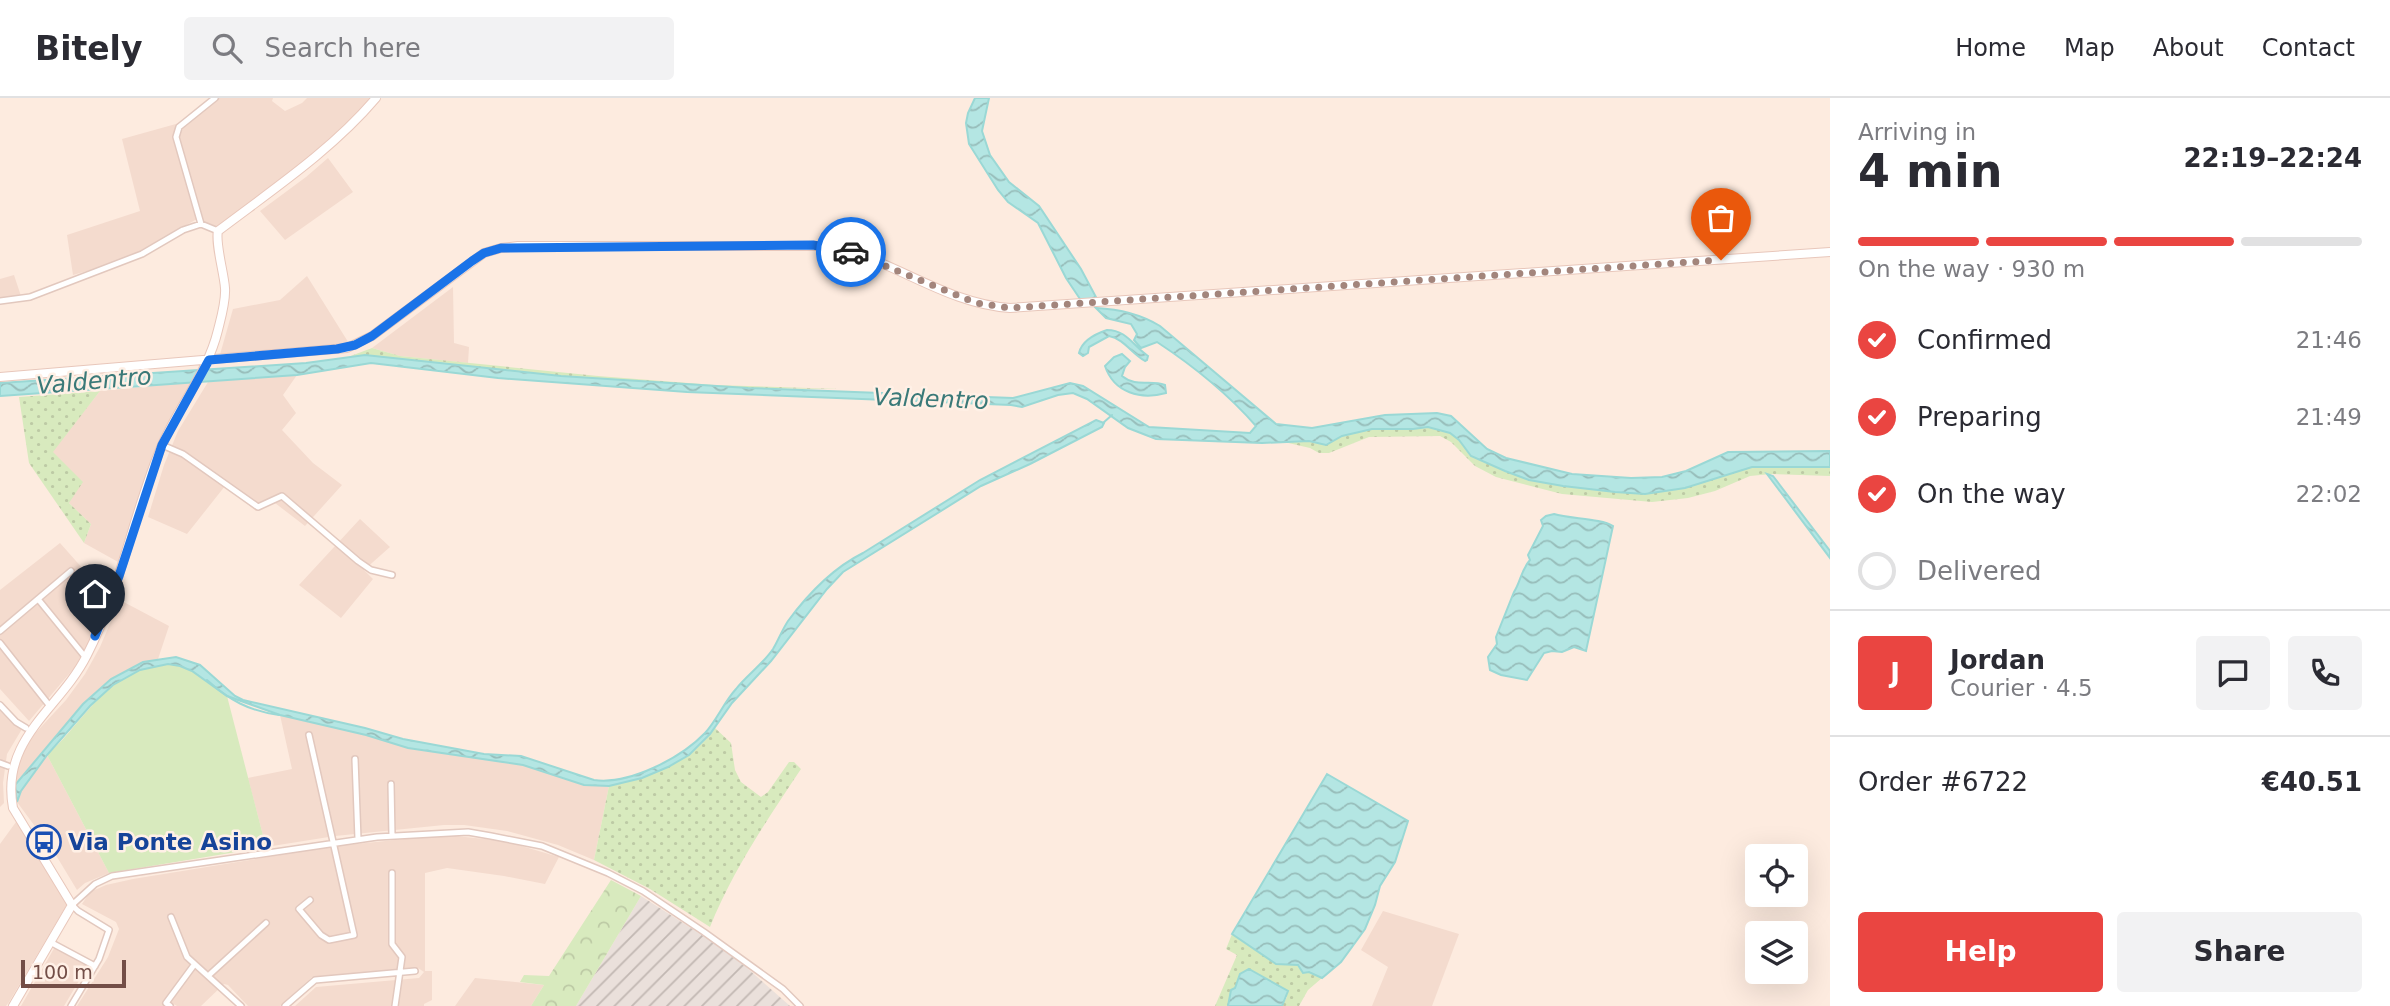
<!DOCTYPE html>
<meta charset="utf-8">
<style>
body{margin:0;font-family:"DejaVu Sans",sans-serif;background:#f2f2f3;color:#2b2b33;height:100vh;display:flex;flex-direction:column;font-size:26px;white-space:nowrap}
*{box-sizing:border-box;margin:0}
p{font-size:23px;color:#7c7c81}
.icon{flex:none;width:38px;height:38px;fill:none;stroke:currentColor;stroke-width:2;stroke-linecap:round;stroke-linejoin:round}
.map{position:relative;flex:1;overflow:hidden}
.side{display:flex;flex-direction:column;background:#fff;width:560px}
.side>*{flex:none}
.tools{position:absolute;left:1745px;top:746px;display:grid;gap:14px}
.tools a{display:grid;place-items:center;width:63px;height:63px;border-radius:7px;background:#fff;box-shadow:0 7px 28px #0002;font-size:35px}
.scale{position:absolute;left:21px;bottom:18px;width:105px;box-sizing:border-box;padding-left:7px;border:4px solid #734e47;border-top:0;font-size:19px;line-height:24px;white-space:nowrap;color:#734e47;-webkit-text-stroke:5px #fff0e6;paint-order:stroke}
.pin{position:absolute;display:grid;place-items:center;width:60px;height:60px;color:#fff;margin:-72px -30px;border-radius:50% 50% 50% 0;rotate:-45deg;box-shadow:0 0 7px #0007}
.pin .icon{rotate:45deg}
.courier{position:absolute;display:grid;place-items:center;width:70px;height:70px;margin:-35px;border:5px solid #1a73e8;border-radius:50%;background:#fff;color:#222;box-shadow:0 2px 9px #0007}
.overview em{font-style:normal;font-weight:700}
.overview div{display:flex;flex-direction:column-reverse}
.overview{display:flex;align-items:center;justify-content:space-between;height:119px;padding:0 28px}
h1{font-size:46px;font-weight:700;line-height:52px}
.bar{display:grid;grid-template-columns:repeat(4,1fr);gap:10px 7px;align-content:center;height:84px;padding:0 28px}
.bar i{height:9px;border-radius:5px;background:#e1e1e2}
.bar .active{background:#ea4541}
.bar p{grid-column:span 4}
.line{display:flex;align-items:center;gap:18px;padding:0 28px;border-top:2px solid #e1e1e2}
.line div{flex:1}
.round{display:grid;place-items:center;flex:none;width:74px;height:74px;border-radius:7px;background:#f2f2f3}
ol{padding:0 28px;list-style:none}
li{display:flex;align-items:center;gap:21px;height:77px}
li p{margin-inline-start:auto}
li .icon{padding:7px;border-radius:50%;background:#ea4541;color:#fff;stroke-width:4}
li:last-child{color:#7c7c81}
li i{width:38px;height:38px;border:4px solid #e1e1e2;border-radius:50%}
.cta{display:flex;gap:14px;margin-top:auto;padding:14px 28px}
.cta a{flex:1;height:80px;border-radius:7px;background:#ea4541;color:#fff;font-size:28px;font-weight:700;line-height:80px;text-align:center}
.cta a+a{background:#f2f2f3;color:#2b2b33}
header{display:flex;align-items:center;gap:42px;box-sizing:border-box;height:98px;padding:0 35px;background:#fff;border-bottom:2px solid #e1e1e2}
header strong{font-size:33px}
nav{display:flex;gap:38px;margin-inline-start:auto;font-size:24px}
.search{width:490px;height:63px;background:#f2f2f3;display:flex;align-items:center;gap:18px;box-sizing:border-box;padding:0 24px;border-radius:7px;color:#7c7c81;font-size:26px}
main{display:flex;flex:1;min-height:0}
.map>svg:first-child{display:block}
</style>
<header>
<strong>Bitely</strong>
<div class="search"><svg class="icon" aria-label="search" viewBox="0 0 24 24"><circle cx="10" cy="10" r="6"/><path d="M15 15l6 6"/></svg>Search here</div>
<nav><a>Home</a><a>Map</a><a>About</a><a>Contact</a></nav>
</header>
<main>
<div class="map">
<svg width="1830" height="908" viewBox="0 0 1830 908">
<defs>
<pattern id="industrial-furrows" width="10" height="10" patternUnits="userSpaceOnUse" patternTransform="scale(1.75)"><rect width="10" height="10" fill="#eae0db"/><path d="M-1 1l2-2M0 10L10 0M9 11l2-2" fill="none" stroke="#c2b8b3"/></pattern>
<pattern id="grass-dots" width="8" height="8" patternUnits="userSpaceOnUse" patternTransform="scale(1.75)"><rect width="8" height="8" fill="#d8eabe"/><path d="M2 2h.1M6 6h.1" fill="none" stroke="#bdcaa5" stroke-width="1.8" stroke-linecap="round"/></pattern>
<pattern id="forest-crowns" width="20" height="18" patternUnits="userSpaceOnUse" patternTransform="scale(1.75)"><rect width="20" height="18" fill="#d8eabe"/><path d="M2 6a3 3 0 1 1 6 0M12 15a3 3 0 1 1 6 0" fill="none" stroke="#bdcaa5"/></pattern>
<pattern id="water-waves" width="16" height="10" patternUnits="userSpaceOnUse" patternTransform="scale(1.75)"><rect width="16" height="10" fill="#b4e6e3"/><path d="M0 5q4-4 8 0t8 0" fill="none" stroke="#97bdba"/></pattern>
</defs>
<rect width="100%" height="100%" fill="#fdebdf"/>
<!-- residential -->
<path fill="#f4dbce" d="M211 0H273L272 3 285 13 302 5 307 0H373L344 32 298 70 216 129 197 121 122 163 73 177 67 137 140 113 122 41 183 24Z
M328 60 353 94 285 142 260 113 306 79Z
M14 177 21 198 0 201V181Z
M307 178 350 247 219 260 233 211 280 202Z
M453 189 454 245 469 249 468 265 400 258 372 250Z
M297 277 283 297 296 315 282 332 313 365 342 387 305 428 275 405 256 413 225 388 187 436 148 419 164 367 178 333 208 284Z
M192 284 159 344 120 465 84 445 91 426 69 405 52 354 100 293Z
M360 421 390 449 364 472 373 481 341 520 299 487Z
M60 445 108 499 89 544 75 569 29 623 0 591V492Z
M120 502 169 528 158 561 125 573 100 590 83 606 15 687 19 660 29 642 66 602 85 576 100 549Z
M0 607 22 631 7 656 3 685 4 705 0 709Z
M280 617 366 637 408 650 523 667 584 687 609 688 594 762 558 747 507 733 464 727H444L335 738 266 749 248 680 292 671Z
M47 657 109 775 85 785 77 792 54 754 17 704 21 693Z
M16 724 43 761 69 803 9 904 6 908H0V746Z
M445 737 505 743 559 759 545 786 504 778 447 770 425 775V873H432V902L424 906V908H295L316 889 419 880 424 874 418 870 312 879 280 908H248L228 887 224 886 201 908H177L170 904 164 908H77L108 859 119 831 116 824 82 806 90 794 106 787 133 781 336 748Z
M1383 813 1459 836 1432 908H1372L1388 869 1361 852Z
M56 847 89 866 64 908H21Z
M475 880 544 887 531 908H455Z"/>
<!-- industrial -->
<path fill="url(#industrial-furrows)" d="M641 798 708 841 746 869 790 908H576Z"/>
<!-- grass -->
<path fill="url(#grass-dots)" d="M372 250 400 258 598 278 714 287 840 291 748 290 561 278 365 257 348 259Z
M100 293 53 354 83 384 69 405 91 426 84 445 29 365 19 299Z
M1428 329 1450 335 1459 342 1471 358 1505 373 1529 382 1563 388 1615 394 1645 396 1685 390 1752 369H1830V378L1771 376 1750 378 1715 393 1688 400 1652 404 1562 396 1496 379 1475 368 1451 344 1440 338 1369 339 1329 355H1319L1310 350 1284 344 1309 343 1326 347 1342 338 1373 331H1413Z
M715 630 731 645 735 672 741 684 761 699 768 694 789 664H794L801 671C767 722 733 772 710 829L650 791 594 762 609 688C649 679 691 665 715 630Z
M1232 836 1276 866 1298 867 1302 871 1322 880 1308 892 1299 908H1282L1287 899 1240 876 1235 890 1231 892 1228 908H1215L1237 857 1226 851Z"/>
<!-- forest -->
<path fill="url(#forest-crowns)" d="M611 782 641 798 576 908H531L544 887 520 884 524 877 549 878Z"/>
<!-- garden -->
<path fill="#d8eabe" d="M168 566C192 569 209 584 227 598L266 749 109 775 47 657C79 629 98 588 141 572 149 569 159 568 168 566Z"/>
<!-- water -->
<path fill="url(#water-waves)" stroke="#9ad8d5" stroke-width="2" d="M975 0H989L982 33 990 57 1009 84 1039 108 1081 171 1097 201 1082 204 1066 180 1038 125 1008 104 998 92 969 46 966 25 968 15Z
M1096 210C1118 211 1142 217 1160 228L1276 326 1312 330 1385 317 1437 315 1451 318 1487 351 1506 360 1572 376 1631 380 1662 379 1686 373 1728 354 1830 353V369H1752L1685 390 1645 396 1615 394 1563 388 1529 382 1505 373 1471 358 1459 342 1450 335 1428 329 1413 331H1372L1342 338 1326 347 1309 343 1262 345 1156 341 1128 330 1087 301 1073 295 1058 297 1022 309 1011 307 687 294 498 280 371 265 297 277 0 298V285L306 265 365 257 561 278 748 290 1013 300 1070 285 1083 288 1149 329 1250 335 1256 328C1228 296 1192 267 1157 244L1141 250 1134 242 1137 236 1131 226 1106 220Z
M1107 232C1127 232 1133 248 1148 258L1147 262 1145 263C1131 255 1124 241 1109 238L1089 249 1088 255 1083 258 1079 255C1082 242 1095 236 1107 232Z
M1122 256 1130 263 1125 269 1122 278C1137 290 1149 281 1165 287L1166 295C1141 302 1114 295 1105 268L1114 259Z
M1096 322 1104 325 1102 329 1030 366 981 388 843 474 827 491 771 563 732 605 710 636 689 657 668 669 642 680 609 688 584 687 523 667 408 650 366 637 280 617 227 598 192 573 180 568 168 566 140 572 113 587 90 608 47 657 21 693 17 704 15 687 83 606 111 581 143 564 176 559 200 567 235 598 243 602 365 630 403 641 484 656 521 658 594 682C629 687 681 660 705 635 717 622 724 604 736 591 747 577 763 566 773 551 778 543 782 532 788 523 808 496 833 470 863 455L980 382Z
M1767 376 1773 378 1830 453V460Z
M1554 416C1570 421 1601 420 1613 428L1586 553 1574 549 1562 554 1552 553 1544 555 1527 582 1501 577 1490 572 1488 559 1497 546 1496 539 1514 494C1521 483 1521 472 1530 462L1528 457 1543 428 1541 422 1546 418Z
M1327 676 1408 723 1395 764 1380 788 1375 807 1365 831 1341 864 1322 880 1309 874 1303 875 1298 867 1276 866 1232 836Z
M1249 871 1288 893 1282 908H1228L1231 892 1235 890 1240 876Z"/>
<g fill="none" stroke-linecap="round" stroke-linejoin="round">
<!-- stream -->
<path stroke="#9ad8d5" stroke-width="2" d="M1103 325 1112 317
M207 582C229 602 249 613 279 617"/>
<!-- street casing -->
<g stroke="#e2c8be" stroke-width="8">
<path id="street" d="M201 126 176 39 179 29 215 0
M0 203 30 199 142 156 183 132 201 126 218 133
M162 347 183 356 258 409 282 398 358 463 371 472 392 477
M38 501 86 560
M0 533 71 473
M0 545 49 607
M0 607 16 624 26 630
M309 637 354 837 329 842 321 837 299 811 310 802
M355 661 358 741
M0 665 8 668
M391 686 392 738
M392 775V846L402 859 395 908
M171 819 187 859 241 908
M50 844 95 868
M208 878 266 825
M71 908 99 861 109 832 78 813 72 807 95 786 112 778 377 739 468 734 491 738 542 748 608 775 643 793 704 834 783 891 800 908
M170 908 166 905 194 867
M285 908 315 882 415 873"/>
</g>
<!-- secondary casing -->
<g stroke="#e8c7bb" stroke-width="10">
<path id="secondary" d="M0 279 347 250 372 238 484 155 501 150 518 148H828C892 160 945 206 1010 210L1830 154
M13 908 72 807 13 710C0 640 60 611 87 557 121 491 133 415 162 347 179 308 208 274 218 232 221 220 226 203 225 190 224 175 215 145 218 133 272 92 332 52 376 0"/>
</g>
<!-- street -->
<use href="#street" stroke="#fff" stroke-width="5"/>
<!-- secondary -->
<use href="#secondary" stroke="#fff" stroke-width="8"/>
</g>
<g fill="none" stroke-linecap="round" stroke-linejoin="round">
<!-- done -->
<path stroke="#a3857c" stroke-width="7" stroke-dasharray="0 12.6" d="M851 154 976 205 1010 210 1721 162"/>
<!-- route -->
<path stroke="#1a73e8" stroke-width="9" d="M95 538 119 478 162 347 209 262 337 251 355 247 372 238 472 163 484 155 501 150 813 147 851 154"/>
</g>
<!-- icons -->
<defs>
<g id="bus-ring" transform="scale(1.75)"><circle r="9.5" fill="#fff0e6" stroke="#1a4fb4" stroke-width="1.5"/><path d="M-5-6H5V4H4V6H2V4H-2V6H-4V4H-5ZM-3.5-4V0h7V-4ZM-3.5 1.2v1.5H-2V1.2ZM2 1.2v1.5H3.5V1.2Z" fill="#1a4fb4"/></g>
</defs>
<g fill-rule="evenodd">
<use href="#bus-ring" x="44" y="744"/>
</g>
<g text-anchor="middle" stroke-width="5" stroke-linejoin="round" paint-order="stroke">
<!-- transit labels -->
<g font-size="23" font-weight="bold" fill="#164399" stroke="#fff0e6" text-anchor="start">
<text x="68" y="752">Via Ponte Asino</text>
</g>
<!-- water labels -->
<g font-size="24" font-style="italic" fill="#3a7978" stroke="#fff0e6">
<text transform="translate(94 283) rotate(-5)" y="8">Valdentro</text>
<text transform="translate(931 301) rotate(2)" y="8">Valdentro</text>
</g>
</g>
</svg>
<div class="tools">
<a><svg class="icon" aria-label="locate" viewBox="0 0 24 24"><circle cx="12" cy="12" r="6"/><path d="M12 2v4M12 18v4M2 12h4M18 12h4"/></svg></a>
<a><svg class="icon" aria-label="layers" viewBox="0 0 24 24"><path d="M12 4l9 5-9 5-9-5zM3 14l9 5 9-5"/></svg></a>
</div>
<div class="scale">100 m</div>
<div class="pin" style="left:1721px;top:162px;background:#ea580c"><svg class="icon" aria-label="bag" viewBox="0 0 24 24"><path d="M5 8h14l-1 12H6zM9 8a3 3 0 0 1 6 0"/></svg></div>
<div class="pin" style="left:95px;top:538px;background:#1f2937"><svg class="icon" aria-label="home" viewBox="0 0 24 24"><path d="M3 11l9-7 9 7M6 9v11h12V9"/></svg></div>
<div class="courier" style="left:851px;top:154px"><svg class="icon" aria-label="car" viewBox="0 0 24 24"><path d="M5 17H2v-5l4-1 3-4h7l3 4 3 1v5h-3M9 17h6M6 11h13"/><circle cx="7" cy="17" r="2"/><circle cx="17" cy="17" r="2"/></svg></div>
</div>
<section class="side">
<div class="overview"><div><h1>4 min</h1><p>Arriving in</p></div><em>22:19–22:24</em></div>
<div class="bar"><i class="active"></i><i class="active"></i><i class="active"></i><i></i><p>On the way · 930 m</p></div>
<ol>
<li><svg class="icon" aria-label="check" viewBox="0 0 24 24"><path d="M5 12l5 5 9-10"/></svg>Confirmed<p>21:46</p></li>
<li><svg class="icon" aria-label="check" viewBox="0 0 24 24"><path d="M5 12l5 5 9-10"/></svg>Preparing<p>21:49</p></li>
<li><svg class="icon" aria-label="check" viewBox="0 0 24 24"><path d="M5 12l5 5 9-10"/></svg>On the way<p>22:02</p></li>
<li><i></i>Delivered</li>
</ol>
<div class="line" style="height:126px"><b class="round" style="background:#ea4541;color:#fff">J</b><div><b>Jordan</b><p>Courier · 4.5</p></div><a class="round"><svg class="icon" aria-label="chat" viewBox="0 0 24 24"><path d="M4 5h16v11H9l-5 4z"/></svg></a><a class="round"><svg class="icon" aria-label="phone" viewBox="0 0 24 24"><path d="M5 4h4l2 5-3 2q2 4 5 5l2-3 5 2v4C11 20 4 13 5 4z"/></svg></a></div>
<div class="line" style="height:91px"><div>Order #6722</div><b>€40.51</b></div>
<div class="cta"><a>Help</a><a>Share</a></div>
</section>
</main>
